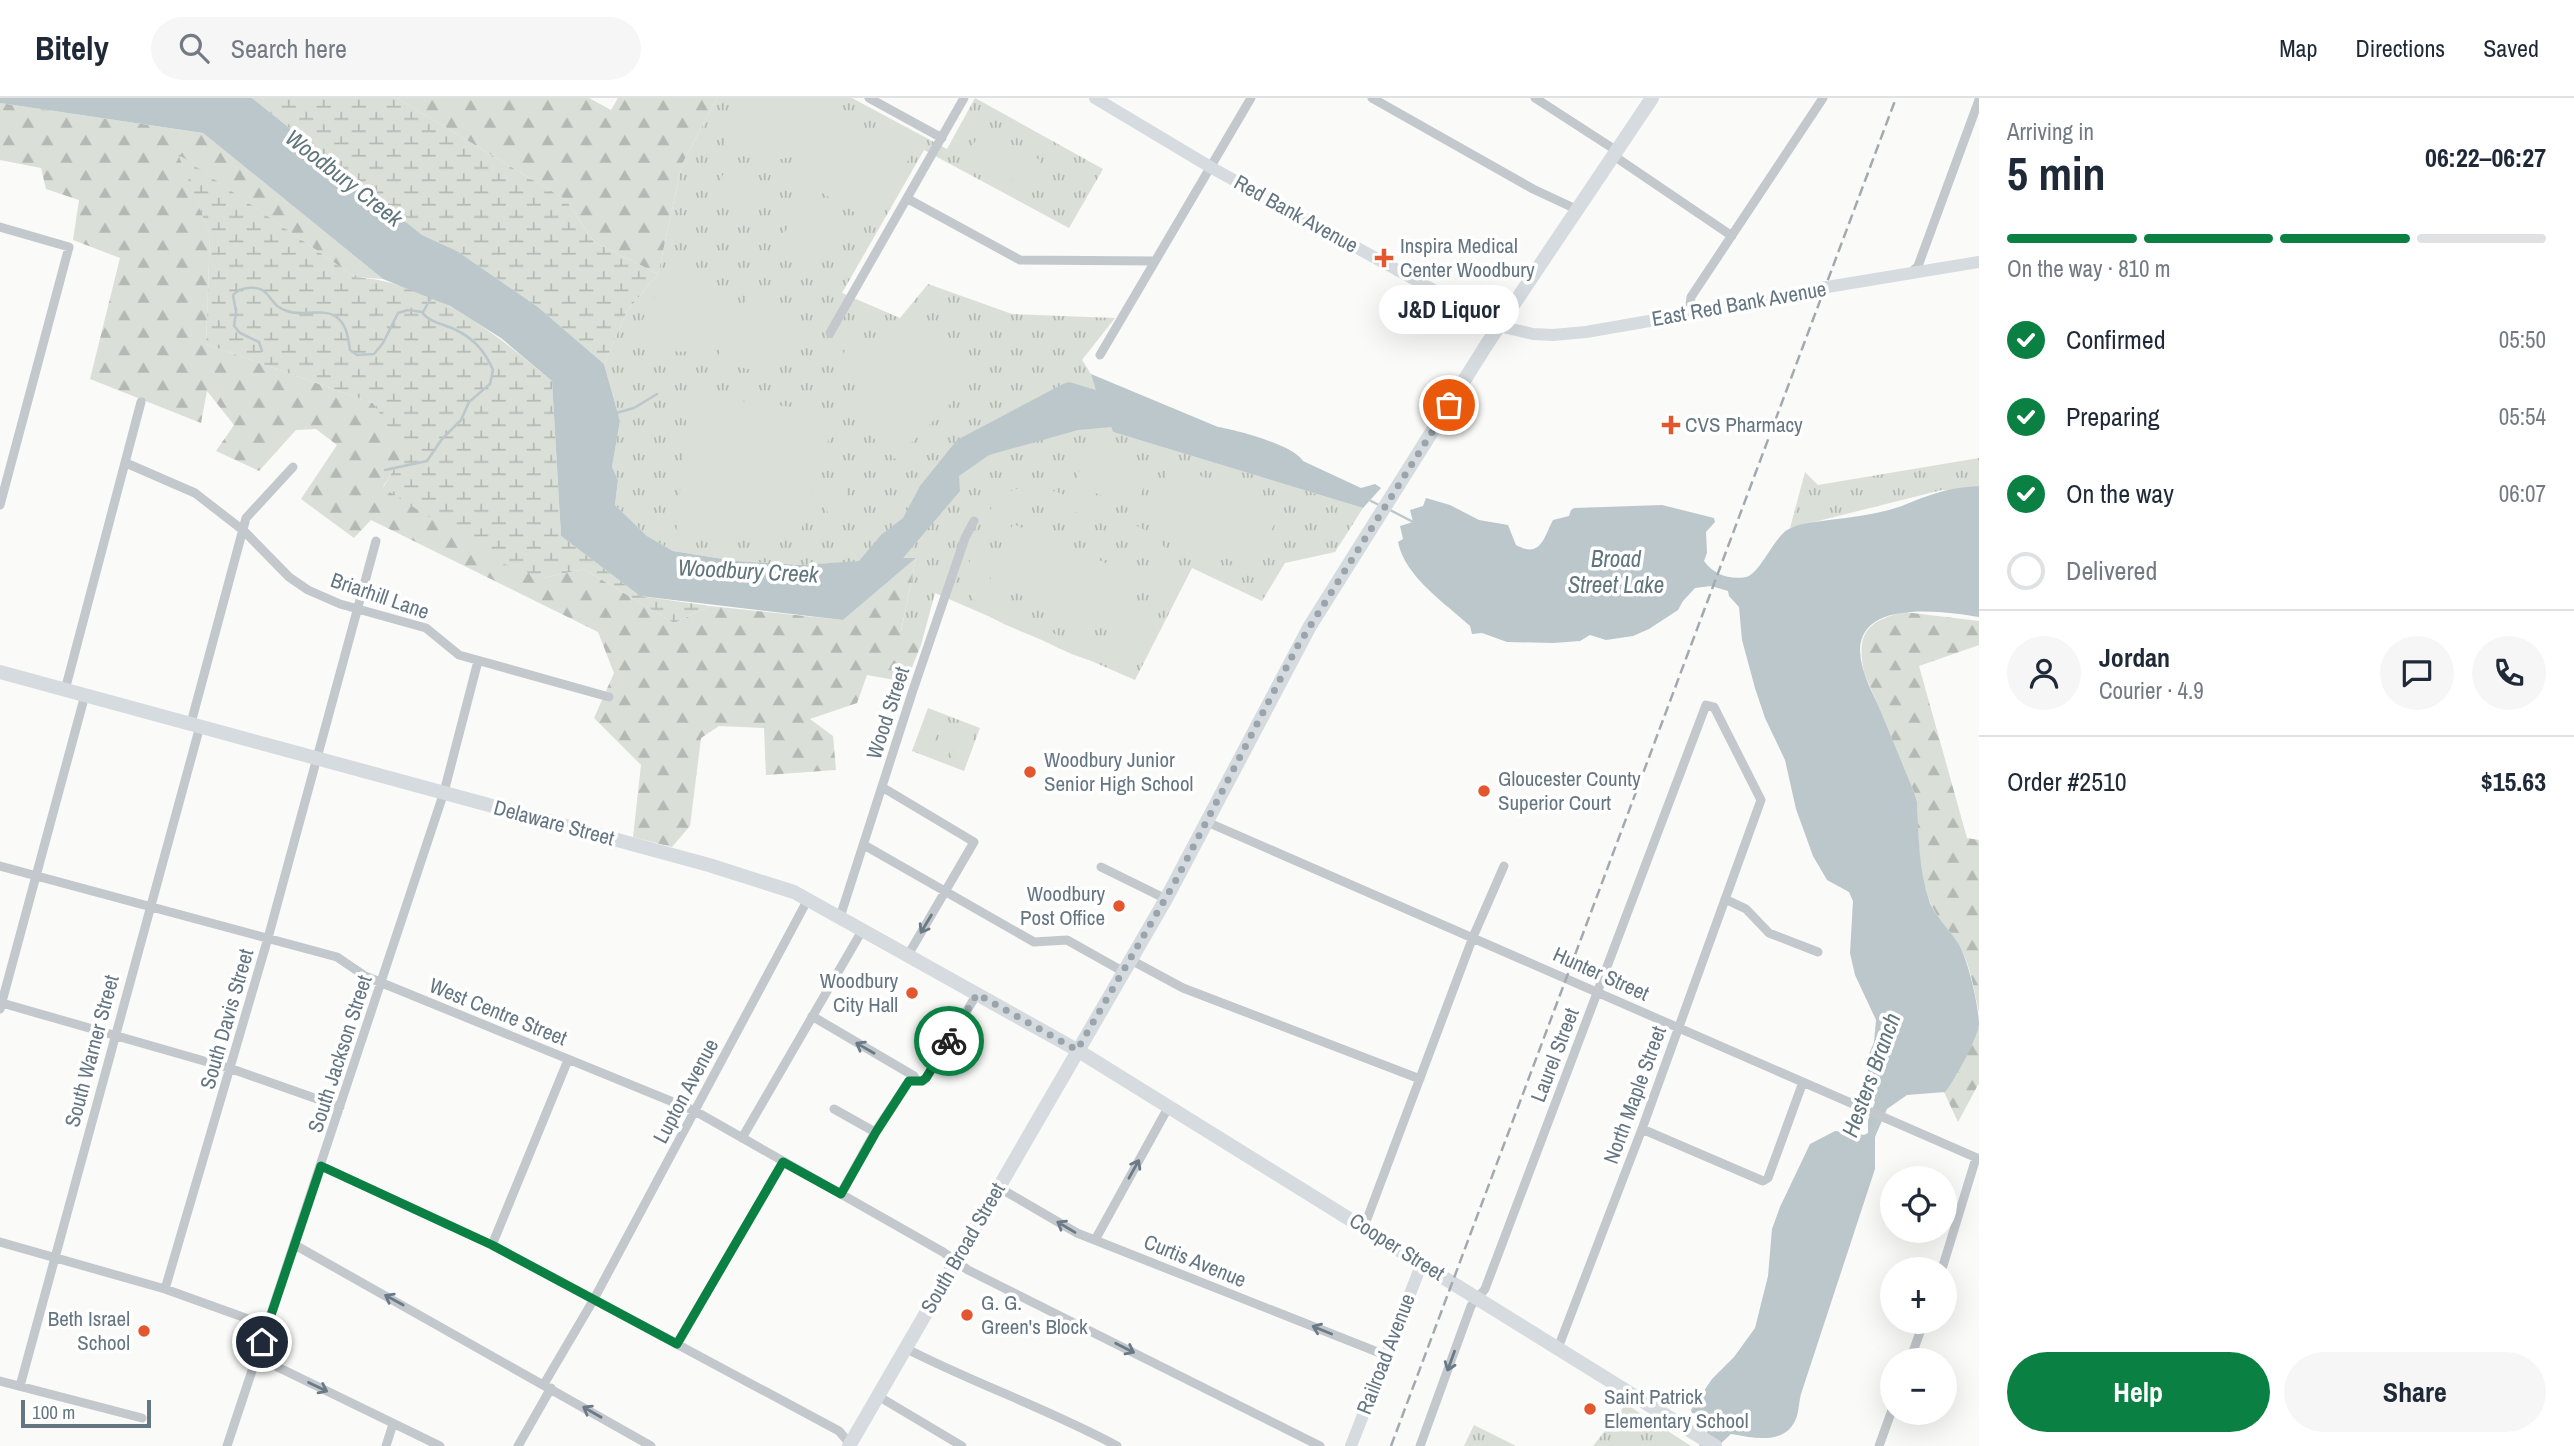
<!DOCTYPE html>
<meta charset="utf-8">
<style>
body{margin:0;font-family:"Archivo Narrow",sans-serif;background:#f6f6f7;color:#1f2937;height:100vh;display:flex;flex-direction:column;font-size:26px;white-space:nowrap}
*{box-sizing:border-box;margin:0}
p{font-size:23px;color:#747a83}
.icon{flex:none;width:38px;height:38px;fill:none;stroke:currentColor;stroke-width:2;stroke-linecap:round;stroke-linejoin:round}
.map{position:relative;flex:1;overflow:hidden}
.sheet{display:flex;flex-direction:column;background:#fff;width:595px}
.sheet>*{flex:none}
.fabs{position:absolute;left:1880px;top:1068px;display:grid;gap:14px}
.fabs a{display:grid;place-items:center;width:77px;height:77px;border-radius:50%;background:#fff;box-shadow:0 7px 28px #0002;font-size:35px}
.scale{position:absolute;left:21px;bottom:18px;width:130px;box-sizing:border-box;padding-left:7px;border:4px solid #657683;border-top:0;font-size:19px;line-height:24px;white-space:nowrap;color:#657683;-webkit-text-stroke:5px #fff;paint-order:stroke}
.pin{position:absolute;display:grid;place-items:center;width:60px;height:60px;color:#fff;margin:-30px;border:4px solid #fff;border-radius:50%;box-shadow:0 2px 7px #0007}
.courier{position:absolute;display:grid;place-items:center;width:70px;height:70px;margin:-35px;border:5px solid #0b8043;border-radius:50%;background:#fff;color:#222;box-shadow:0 2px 9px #0007}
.bubble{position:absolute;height:49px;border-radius:24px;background:#fff;box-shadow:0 7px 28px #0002;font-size:23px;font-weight:700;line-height:49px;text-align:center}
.head em{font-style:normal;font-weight:700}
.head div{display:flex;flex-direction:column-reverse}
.head{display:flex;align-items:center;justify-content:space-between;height:119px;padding:0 28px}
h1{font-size:46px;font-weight:700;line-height:52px}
.bar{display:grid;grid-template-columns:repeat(4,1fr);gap:10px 7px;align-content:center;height:84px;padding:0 28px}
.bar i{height:9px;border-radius:5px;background:#e0e1e3}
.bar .selected{background:#0b8043}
.bar p{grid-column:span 4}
.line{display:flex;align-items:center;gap:18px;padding:0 28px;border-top:2px solid #e0e1e3}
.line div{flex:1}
.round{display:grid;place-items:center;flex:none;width:74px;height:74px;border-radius:37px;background:#f6f6f7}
ol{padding:0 28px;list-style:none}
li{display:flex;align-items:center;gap:21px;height:77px}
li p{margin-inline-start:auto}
li .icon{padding:7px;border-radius:50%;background:#0b8043;color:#fff;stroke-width:4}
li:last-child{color:#747a83}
li i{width:38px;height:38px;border:4px solid #e0e1e3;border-radius:50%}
.cta{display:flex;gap:14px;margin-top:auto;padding:14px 28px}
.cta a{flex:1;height:80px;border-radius:42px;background:#0b8043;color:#fff;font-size:28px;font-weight:700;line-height:80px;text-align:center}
.cta a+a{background:#f6f6f7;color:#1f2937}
header{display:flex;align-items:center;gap:42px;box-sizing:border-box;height:98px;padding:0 35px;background:#fff;border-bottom:2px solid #e0e1e3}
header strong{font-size:33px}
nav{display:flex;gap:38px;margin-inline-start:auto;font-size:24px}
.search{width:490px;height:63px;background:#f6f6f7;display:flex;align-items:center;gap:18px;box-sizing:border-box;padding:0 24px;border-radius:38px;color:#747a83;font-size:26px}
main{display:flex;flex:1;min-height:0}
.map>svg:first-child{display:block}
</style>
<header>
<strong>Bitely</strong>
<div class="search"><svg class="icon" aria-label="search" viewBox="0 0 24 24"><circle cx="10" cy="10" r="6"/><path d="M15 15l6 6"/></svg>Search here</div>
<nav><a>Map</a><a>Directions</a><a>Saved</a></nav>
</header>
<main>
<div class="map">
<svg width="1979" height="1348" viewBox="0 0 1979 1348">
<defs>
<pattern id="grass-tufts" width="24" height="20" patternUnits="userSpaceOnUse" patternTransform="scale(1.75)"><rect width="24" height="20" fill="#dadfd7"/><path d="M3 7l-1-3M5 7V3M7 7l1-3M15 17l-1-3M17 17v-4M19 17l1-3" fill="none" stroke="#b4b9b4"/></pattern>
<pattern id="forest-firs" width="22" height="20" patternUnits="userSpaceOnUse" patternTransform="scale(1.75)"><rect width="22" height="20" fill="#dadfd7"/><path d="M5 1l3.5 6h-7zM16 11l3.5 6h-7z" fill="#b4b9b4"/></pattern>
<pattern id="wetland-marsh" width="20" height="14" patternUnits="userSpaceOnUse" patternTransform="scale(1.75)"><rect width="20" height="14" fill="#dadfd7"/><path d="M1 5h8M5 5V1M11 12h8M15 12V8" fill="none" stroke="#b4b9b4"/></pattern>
</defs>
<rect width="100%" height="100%" fill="#fafaf8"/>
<!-- grass -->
<path fill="url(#grass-tufts)" d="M717 0H852L947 51 975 0 1103 71 1069 130 924 52 842 195 900 220 928 186 1012 216 1115 220 1082 262 1091 276 1113 334 1363 410 1335 454 1285 465 1262 503 1192 470 1135 582 935 495 921 547 901 534 916 460 801 467 736 463 673 453 647 438 615 407 618 382 612 369 620 323 604 266 627 213 658 176 682 66Z
M1979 360V393L1942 392 1790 430 1805 374 1818 387Z
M928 610 980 630 964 673 912 653Z
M1626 1306 1691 1348H1593Z
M1474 1327 1516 1348H1464Z"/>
<!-- forest -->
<path fill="url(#forest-firs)" d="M397 0H589L611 12 618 0H717L682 66 658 176 594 144 566 102Z
M0 5 203 35 383 181 355 179 179 57 210 137 206 246 373 305 405 354 383 389 543 480 584 471 674 525 710 508 843 522 916 460 901 533 921 547 906 584 867 577 857 605 810 621 833 638 836 672 766 677 764 630 719 628 701 640 690 728 672 749 633 739 641 667 594 620 614 575 598 534 371 422 354 440 301 401 337 347 316 331 296 332 259 373 216 353 234 327 207 293 201 325 90 281 120 160 73 142 79 102 46 91 41 70 0 62Z
M1904 514 1979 523V547L1919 568 1967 740 1979 742V915C1974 892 1971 868 1959 847 1951 833 1938 822 1931 806 1917 773 1919 739 1917 704L1914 694 1864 574C1856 535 1867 523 1904 514Z
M1979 928V985L1958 1024 1944 994 1957 976Z"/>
<!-- wetland -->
<path fill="url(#wetland-marsh)" d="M252 0H397L566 102 594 144 658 176 627 213 604 266 538 209 457 153 422 137Z
M178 56 355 179C433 185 494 234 552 283L561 438 640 498 710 508 674 525 584 471 543 480 504 466 383 390 404 354 373 305 206 246 210 137Z"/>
<!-- garden -->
<path fill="#dadfd7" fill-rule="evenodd" d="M751 0H823L846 13C839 24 833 37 823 44 802 60 768 67 743 58 736 55 730 50 724 46Z
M983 30 1040 62 1025 89 967 57Z
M874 31 897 36 917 48 874 118 866 121 795 79C804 59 824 42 846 35 854 32 865 32 874 31Z
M732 61 751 74 759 90 749 121 712 104 711 98Z
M811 103 848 134C827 160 806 162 777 147L802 106Z
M675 171 738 207C716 256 680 267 634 238L668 174Z
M754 197 816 231C791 273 762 283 717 260L747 199Z
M919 224 922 236 929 229 978 278 895 361 846 313 863 296 841 261 846 250Z
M697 298 837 314 801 432 791 439 722 442 676 437 688 304Z
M1091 345 1152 371 1134 411 1074 386Z
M1172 365 1280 413 1254 473 1145 425Z
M842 383 854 419 832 427 820 391Z
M1039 388C1062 395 1146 427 1160 443 1163 447 1169 456 1170 461 1176 482 1163 504 1156 522 1147 543 1135 559 1112 563 1102 565 1090 563 1080 559 1065 554 1051 546 1037 540 1020 532 999 526 984 514 980 510 974 503 972 497 960 471 981 413 1004 397 1014 389 1027 389 1039 388ZM1038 401 1054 405 1139 442C1148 449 1156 457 1158 468 1162 494 1135 553 1103 551 1077 550 1028 522 1002 511 971 491 978 468 991 439 996 427 1000 414 1011 407 1019 401 1029 401 1038 401Z
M1013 426 1144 481 1120 538 989 484Z
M929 619 942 623 931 652 918 647Z
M945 625 958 629 948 658 934 653Z
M961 630 975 635 964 664 951 659Z"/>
<!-- water -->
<path fill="#bbc7cb" d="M0 0H252L422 137 457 153 538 209 604 266 620 323 612 369 618 382 615 407 647 438 673 453 736 463 801 467 859 463 881 437 903 420 920 388 957 342 1063 286 1069 284 1096 292 1091 276 1218 329C1237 332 1293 347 1303 363L1361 390 1375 386 1381 390 1363 410 1113 334 1111 329 1078 332 989 357 959 378 960 393 903 460H916L843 522 640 498 561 438 552 283 501 240 450 208 383 181 203 35 0 5Z
M1979 388V519C1947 514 1860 500 1860 553 1861 575 1873 595 1881 614 1892 641 1903 667 1914 694L1917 704C1919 738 1918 772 1930 805 1937 820 1949 831 1958 845 1968 861 1979 908 1979 927 1977 941 1954 984 1945 994L1907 997 1887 1011 1875 1039V1071L1801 1296C1799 1303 1799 1311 1797 1318 1787 1348 1755 1340 1731 1336L1718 1348H1699L1713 1324 1705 1317 1692 1315 1691 1312 1712 1281 1734 1259 1755 1230 1768 1178 1772 1131 1780 1109 1810 1046 1835 1033 1864 1037 1868 1035V1022L1875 1004 1870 996 1867 961 1874 944 1876 922 1855 877 1850 855 1853 803 1849 794 1827 782 1813 758 1796 711 1785 662 1765 620 1755 590 1742 542 1739 509 1729 498 1728 493 1711 488 1695 490 1683 503 1678 512 1649 531 1633 538 1606 542 1590 537 1580 543 1553 545 1507 544 1482 535 1472 536 1470 528C1445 505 1405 479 1398 444L1403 441 1400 428 1413 424 1410 412 1423 408 1426 400 1450 407 1479 422 1508 427 1516 447C1541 461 1544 439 1553 422L1569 418 1571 412 1574 410 1662 407 1714 420 1715 424 1706 434 1707 455 1704 463C1714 477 1730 482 1746 479 1759 477 1774 440 1787 432 1798 425 1816 424 1829 422 1853 419 1879 416 1902 408 1931 396 1947 390 1979 388Z"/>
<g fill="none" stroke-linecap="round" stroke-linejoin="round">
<!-- stream -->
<path stroke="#bbc7cb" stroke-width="2.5" d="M423 214 432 198
M262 253 259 244 240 235 234 228 236 214 233 197C240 189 259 186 267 196 274 204 275 209 287 213 301 219 322 210 335 218 347 226 348 239 350 252L357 257 374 256 383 245 398 215 408 212 422 214C429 225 445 226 456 232 473 240 486 255 493 272L490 286 469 304 461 322 442 341 427 363 385 372
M616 315 634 310 657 296
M1371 403 1379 407
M1388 411 1417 426"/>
<!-- street -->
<path stroke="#c3c8cc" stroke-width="9" d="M869 0 942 40
M1372 0 1533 91 1578 112
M1535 0 1617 53
M1614 58 1732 138
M908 101 1020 162 1154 163
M0 129 69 149 0 407
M1909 176 1918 168 1979 2
M1689 215 1691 199 1823 0
M830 235 964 0
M1100 257 1251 0
M126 365 195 395 244 433 289 479 308 492 340 506 426 530 459 557 609 599
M65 592 141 304
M191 625 246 420 293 369
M882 689 974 744 908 857
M1207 724 1979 1061
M864 747 1034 844 1067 842 1124 874
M0 768 337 859 365 878 695 1013 943 1154 968 1172 1320 1348
M1101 769 1166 801
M1725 801 1746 811 1769 835 1818 854
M840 819 913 592 965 440 974 423
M1131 862 1183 890 1420 981
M2 905 232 971 340 1009
M0 911 85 597
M812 918 914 978 917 983
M834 1011 875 1034
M1642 1031 1763 1083 1768 1080 1803 984
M742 1040 863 831
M321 1068 492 1147 839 1333 850 1346
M998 1089 1077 1135 1385 1257
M841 1095 875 1034 909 983H923L926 980 977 896
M1364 1129 1473 839 1504 768
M1095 1142 1169 1008
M0 1144 165 1191 268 1228
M295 1147 651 1348
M492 1147 568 962
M1942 1171 1976 1060
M165 1191 268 840 376 443
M677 1246 783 1064
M905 1250C975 1286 1049 1311 1117 1348
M257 1259 440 1348
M1910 1262 1924 1223
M0 1283 142 1320
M544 1286 594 1201 808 801
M20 1288 200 628
M878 1298 962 1348
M227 1348 444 694 478 563
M386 1348 393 1326
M518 1348 551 1290
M1420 1348 1471 1208 1485 1191 1706 607 1714 609 1761 702 1642 1031 1558 1250
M1879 1348 1892 1312"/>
<!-- secondary -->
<path stroke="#d6dbdf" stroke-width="12" d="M1095 0 1212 70 1499 228 1533 236 1553 237 1586 234 1770 202 1821 190 1979 164
M1351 1348 1422 1165"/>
<!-- primary -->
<path stroke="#d6dbdf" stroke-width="14" d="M0 574 709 767 794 794 1077 952 1715 1348
M849 1348 1166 801 1310 528 1487 246 1652 0"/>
<!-- rail -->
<path stroke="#a2aab0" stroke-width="2.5" stroke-dasharray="10 5" stroke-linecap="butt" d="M1391 1348 1896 0"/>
</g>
<!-- one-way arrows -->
<defs><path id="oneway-shaft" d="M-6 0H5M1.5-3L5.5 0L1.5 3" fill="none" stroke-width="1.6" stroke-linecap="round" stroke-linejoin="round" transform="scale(1.75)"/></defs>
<g stroke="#6a7a87">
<use href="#oneway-shaft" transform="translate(926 826) rotate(121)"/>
<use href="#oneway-shaft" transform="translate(865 950) rotate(-150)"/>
<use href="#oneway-shaft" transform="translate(1134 1071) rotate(-61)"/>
<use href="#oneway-shaft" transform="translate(1066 1129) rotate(-149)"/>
<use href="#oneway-shaft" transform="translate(394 1202) rotate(-151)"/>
<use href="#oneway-shaft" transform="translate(1322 1232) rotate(-158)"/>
<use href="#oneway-shaft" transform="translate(1125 1250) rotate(27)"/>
<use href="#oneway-shaft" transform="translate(1451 1263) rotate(110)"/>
<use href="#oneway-shaft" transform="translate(318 1289) rotate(26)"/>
<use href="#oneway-shaft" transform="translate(592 1314) rotate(-150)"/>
</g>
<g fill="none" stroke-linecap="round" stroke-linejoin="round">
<!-- done -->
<path stroke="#99a4ac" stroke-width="7" stroke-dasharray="0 12.6" d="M949 943 977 896 1077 952 1175 784 1297 549 1449 307"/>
<!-- route -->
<path stroke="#0b8043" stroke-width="9" d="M262 1244 321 1068 492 1147 677 1246 783 1064 841 1096 876 1034 909 983H922L926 980 949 943"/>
</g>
<!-- markers -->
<g fill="#e4572e" stroke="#fff" stroke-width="2.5">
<path d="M1380.5 149.5h7v7h7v7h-7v7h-7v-7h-7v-7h7z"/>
<path d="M1667.5 316.5h7v7h7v7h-7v7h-7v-7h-7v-7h7z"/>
<circle cx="1030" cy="674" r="7"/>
<circle cx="1484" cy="693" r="7"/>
<circle cx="1119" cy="808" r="7"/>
<circle cx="912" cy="895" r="7"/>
<circle cx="967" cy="1217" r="7"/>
<circle cx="144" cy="1233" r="7"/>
<circle cx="1590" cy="1311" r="7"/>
</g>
<g text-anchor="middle" stroke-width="7" stroke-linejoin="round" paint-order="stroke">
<!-- street labels -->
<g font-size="21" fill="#657683" stroke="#fff">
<text transform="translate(1296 116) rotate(29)" y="7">Red Bank Avenue</text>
<text transform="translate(1739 206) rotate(-10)" y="7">East Red Bank Avenue</text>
<text transform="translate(380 498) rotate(19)" y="7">Briarhill Lane</text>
<text transform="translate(888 615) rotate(-72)" y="7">Wood Street</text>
<text transform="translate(554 725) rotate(15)" y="7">Delaware Street</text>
<text transform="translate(1601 876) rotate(24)" y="7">Hunter Street</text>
<text transform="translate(498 914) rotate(22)" y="7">West Centre Street</text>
<text transform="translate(227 921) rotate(-74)" y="7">South Davis Street</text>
<text transform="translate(92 953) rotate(-75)" y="7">South Warner Street</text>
<text transform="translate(340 956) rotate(-72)" y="7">South Jackson Street</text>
<text transform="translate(1555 957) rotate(-69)" y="7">Laurel Street</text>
<text transform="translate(686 993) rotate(-62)" y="7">Lupton Avenue</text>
<text transform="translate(1635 997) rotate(-70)" y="7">North Maple Street</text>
<text transform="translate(1397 1149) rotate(32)" y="7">Cooper Street</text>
<text transform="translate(963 1150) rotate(-60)" y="7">South Broad Street</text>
<text transform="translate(1195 1163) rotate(22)" y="7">Curtis Avenue</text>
<text transform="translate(1386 1256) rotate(-69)" y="7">Railroad Avenue</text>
</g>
<!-- poi labels -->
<g font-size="21" fill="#657683" stroke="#fff" text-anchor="start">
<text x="1400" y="155">Inspira Medical<tspan x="1400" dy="24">Center Woodbury</tspan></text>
<text x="1685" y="334">CVS Pharmacy</text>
<text x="1044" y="669">Woodbury Junior<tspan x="1044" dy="24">Senior High School</tspan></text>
<text x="1498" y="688">Gloucester County<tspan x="1498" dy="24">Superior Court</tspan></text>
<text x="1105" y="803" text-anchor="end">Woodbury<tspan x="1105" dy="24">Post Office</tspan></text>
<text x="898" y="890" text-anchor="end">Woodbury<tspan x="898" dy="24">City Hall</tspan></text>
<text x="981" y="1212">G. G.<tspan x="981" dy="24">Green's Block</tspan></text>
<text x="130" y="1228" text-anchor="end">Beth Israel<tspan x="130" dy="24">School</tspan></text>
<text x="1604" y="1306">Saint Patrick<tspan x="1604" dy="24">Elementary School</tspan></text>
</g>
<!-- water labels -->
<g font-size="23" font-style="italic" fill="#60757c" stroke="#fff">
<text transform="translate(344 80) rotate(38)" y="8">Woodbury Creek</text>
<text x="1616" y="469">Broad<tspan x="1616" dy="26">Street Lake</tspan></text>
<text transform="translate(748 473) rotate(3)" y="8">Woodbury Creek</text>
<text transform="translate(1871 977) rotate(-70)" y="8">Hesters Branch</text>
</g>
</g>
</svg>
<div class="fabs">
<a><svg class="icon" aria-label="locate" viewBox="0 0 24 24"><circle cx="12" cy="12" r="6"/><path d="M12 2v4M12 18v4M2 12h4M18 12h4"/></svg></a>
<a>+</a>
<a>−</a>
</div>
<div class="scale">100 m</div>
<div class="pin" style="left:1449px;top:307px;background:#ea580c"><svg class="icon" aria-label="bag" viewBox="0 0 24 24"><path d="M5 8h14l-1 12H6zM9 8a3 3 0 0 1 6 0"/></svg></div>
<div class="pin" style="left:262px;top:1244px;background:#1f2937"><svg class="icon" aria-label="home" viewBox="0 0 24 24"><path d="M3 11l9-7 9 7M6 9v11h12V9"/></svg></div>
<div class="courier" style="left:949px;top:943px"><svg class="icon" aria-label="bike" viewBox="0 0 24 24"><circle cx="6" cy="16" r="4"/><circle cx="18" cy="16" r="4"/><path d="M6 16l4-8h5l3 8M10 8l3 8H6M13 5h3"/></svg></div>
<div class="bubble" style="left:1379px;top:187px;width:140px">J&amp;D Liquor</div>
</div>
<section class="sheet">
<div class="head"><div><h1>5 min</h1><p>Arriving in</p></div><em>06:22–06:27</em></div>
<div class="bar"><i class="selected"></i><i class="selected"></i><i class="selected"></i><i></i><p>On the way · 810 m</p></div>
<ol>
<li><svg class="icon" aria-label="check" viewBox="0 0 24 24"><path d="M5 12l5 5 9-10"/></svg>Confirmed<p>05:50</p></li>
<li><svg class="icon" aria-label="check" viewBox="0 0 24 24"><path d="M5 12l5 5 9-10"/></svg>Preparing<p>05:54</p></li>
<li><svg class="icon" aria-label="check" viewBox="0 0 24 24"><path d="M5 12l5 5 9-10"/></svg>On the way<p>06:07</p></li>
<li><i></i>Delivered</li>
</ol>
<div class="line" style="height:126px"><a class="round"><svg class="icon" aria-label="person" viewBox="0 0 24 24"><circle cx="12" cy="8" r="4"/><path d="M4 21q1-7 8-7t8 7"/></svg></a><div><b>Jordan</b><p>Courier · 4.9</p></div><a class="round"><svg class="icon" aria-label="chat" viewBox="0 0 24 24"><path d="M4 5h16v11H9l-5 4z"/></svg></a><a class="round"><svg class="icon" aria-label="phone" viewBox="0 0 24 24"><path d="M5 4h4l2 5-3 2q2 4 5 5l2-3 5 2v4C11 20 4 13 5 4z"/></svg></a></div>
<div class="line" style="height:91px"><div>Order #2510</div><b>$15.63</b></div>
<div class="cta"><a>Help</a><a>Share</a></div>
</section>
</main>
